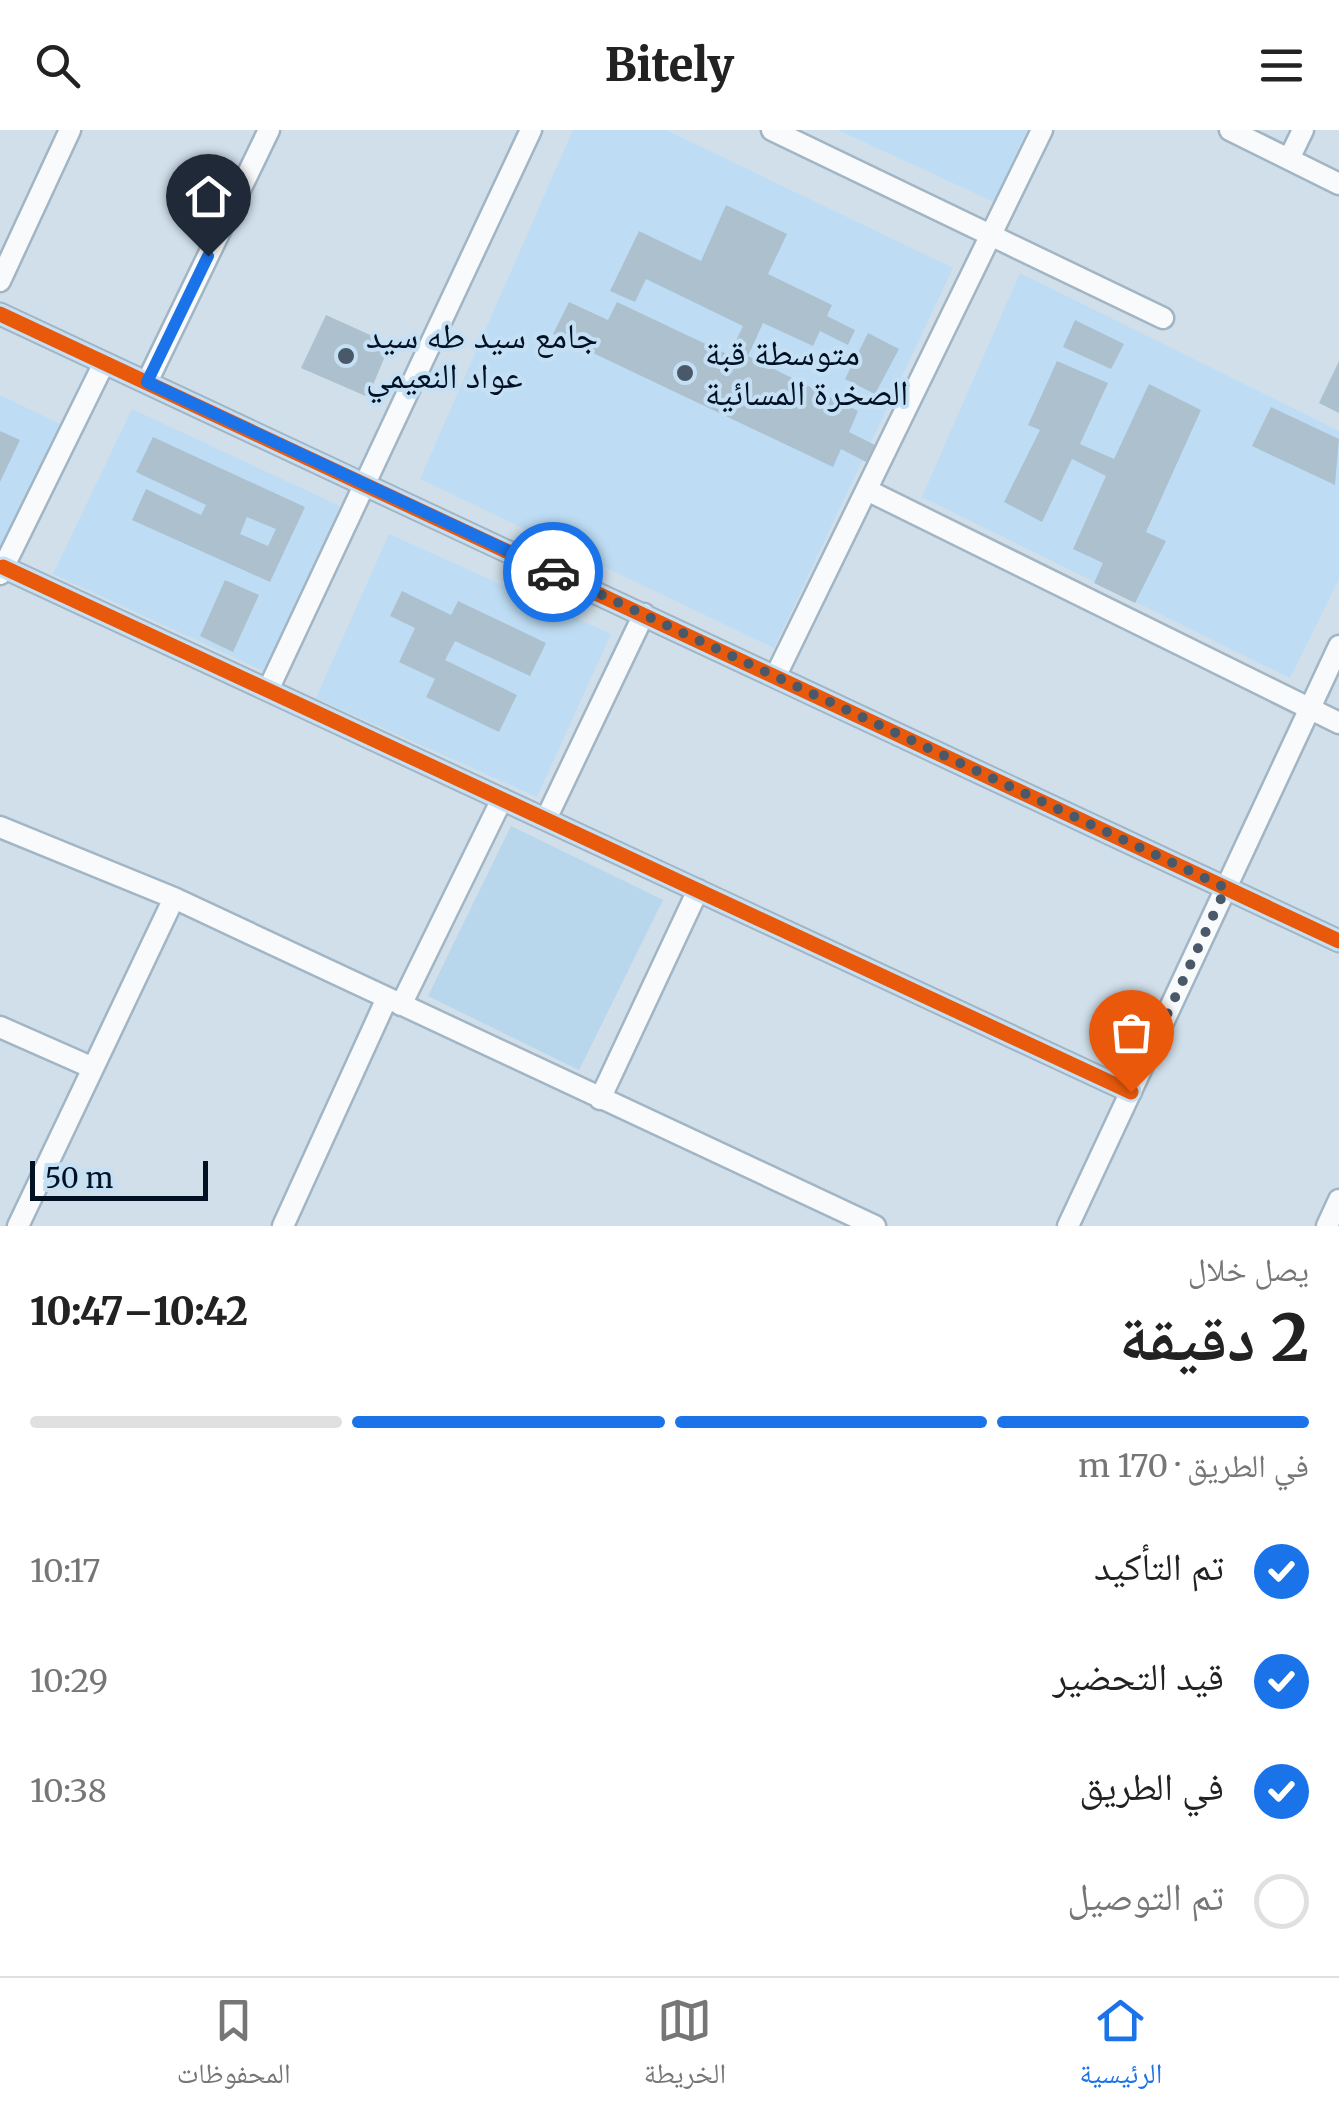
<!DOCTYPE html>
<html lang="ar">
<meta charset="utf-8">
<style>
body{margin:0;font-family:Merriweather,"Noto Naskh Arabic",serif;background:#f2f2f2;color:#222;direction:rtl;height:100vh;display:flex;flex-direction:column;font-size:38px;white-space:nowrap}
*{box-sizing:border-box;margin:0}
p{font-size:32px;color:#767676}
.icon{flex:none;width:55px;height:55px;fill:none;stroke:currentColor;stroke-width:2;stroke-linecap:round;stroke-linejoin:round}
.map{position:relative;height:1096px;overflow:hidden;direction:ltr}
.panel{display:flex;flex-direction:column;background:#fff;flex:1}
.panel>*{flex:none}
.scale{position:absolute;left:30px;bottom:25px;width:178px;box-sizing:border-box;padding-left:10px;border:5px solid #001123;border-top:0;font-size:28px;line-height:35px;white-space:nowrap;color:#001123;-webkit-text-stroke:8px #c5e0f4;paint-order:stroke}
.pin{position:absolute;display:grid;place-items:center;width:85px;height:85px;color:#fff;margin:-102px -42px;border-radius:50% 50% 50% 0;rotate:-45deg;box-shadow:0 0 10px #0007}
.pin .icon{rotate:45deg}
.courier{position:absolute;display:grid;place-items:center;width:100px;height:100px;margin:-50px;border:8px solid #1a73e8;border-radius:50%;background:#fff;color:#222;box-shadow:0 2px 12px #0007}
.headline em{font-style:normal;font-weight:800}
.headline div{display:flex;flex-direction:column-reverse}
.headline{display:flex;align-items:center;justify-content:space-between;height:170px;padding:0 30px}
h1{font-size:65px;font-weight:800;line-height:75px}
.bar{display:grid;grid-template-columns:repeat(4,1fr);gap:15px 10px;align-content:center;height:120px;padding:0 30px}
.bar i{height:12px;border-radius:8px;background:#e0e0e0}
.bar .selected{background:#1a73e8}
.bar p{grid-column:span 4}
ol{padding:0 30px;list-style:none}
li{display:flex;align-items:center;gap:30px;height:110px}
li p{margin-inline-start:auto}
li .icon{padding:10px;border-radius:50%;background:#1a73e8;color:#fff;stroke-width:4}
li:last-child{color:#767676}
li i{width:55px;height:55px;border:5px solid #e0e0e0;border-radius:50%}
header{display:flex;justify-content:space-between;align-items:center;height:130px;padding:0 30px;background:#fff;font-size:45px;font-weight:800}
.tab-bar{display:flex;justify-content:space-around;align-items:center;height:140px;border-top:2px solid #e0e0e0;background:#fff;font-size:28px;color:#767676}
.tab-bar a{display:grid;justify-items:center;gap:5px}
.tab-bar .selected{color:#1a73e8}
.map>svg:first-child{display:block}
</style>
<header><svg class="icon" aria-label="menu" viewBox="0 0 24 24"><path d="M4 6h16M4 12h16M4 18h16"/></svg>Bitely<svg class="icon" aria-label="search" viewBox="0 0 24 24"><circle cx="10" cy="10" r="6"/><path d="M15 15l6 6"/></svg></header>
<div class="map">
<svg width="1339" height="1096" viewBox="0 0 1339 1096">
<rect width="100%" height="100%" fill="#d0dfea"/>
<!-- built -->
<path fill="#beddf4" d="M573 0H666L953 138 774 518 420 349Z
M838 0H1027L994 72Z
M1020 143 1339 301V449L1290 548 922 367Z
M0 265 60 294 0 422Z
M132 279 340 376 268 543 53 444Z
M389 404 611 504 537 667 316 568Z"/>
<!-- green -->
<path fill="#b8d6ec" d="M511 696 663 770 579 940 428 866Z"/>
<!-- building -->
<path fill="#acc0ce" fill-rule="evenodd" d="M726 75 787 104 768 144 832 175 827 186 855 200 848 215 820 201 813 216 763 193 748 226 858 281 849 302 877 316 868 333 841 319 833 337 553 204 569 172 608 190 617 172 729 225 743 196 646 149 635 172 610 161 639 101 701 131Z
M326 185 390 214 368 267 301 238Z
M1075 190 1124 214 1111 239 1063 217Z
M868 203 899 219 875 264 845 249Z
M1057 231 1108 253 1080 314 1114 329 1149 254 1201 280 1146 402 1166 411 1135 473 1094 453 1103 433 1073 419 1106 346 1072 329 1042 392 1004 372 1040 300 1028 295Z
M1339 231V283L1319 273Z
M1271 277 1339 309 1335 355 1252 316Z
M0 301 20 310 0 352Z
M153 307 305 377 270 452 132 390 146 359 201 385 206 375 136 342ZM247 387 276 399 268 416 240 404Z
M225 450 259 465 233 522 200 506Z
M402 461 451 485 458 471 546 513 530 546 455 511 445 530 517 565 499 602 426 567 435 549 399 532 415 498 390 486Z"/>
<g fill="none" stroke-linecap="round" stroke-linejoin="round">
<!-- street casing -->
<g stroke="#a1b5c4" stroke-width="25">
<path id="street" d="M772 0 1163 188
M1230 0 1339 54
M1289 29 1303 0
M0 151 70 0
M0 184 1339 811
M147 252 269 0
M869 361 1339 593
M3 437 1131 962
M0 444 104 233
M776 545 1042 0
M268 560 531 0
M546 689 644 484
M0 697 174 768 875 1096
M401 875 502 669
M0 897 93 938
M600 969 698 760
M18 1096 174 768
M283 1096 387 868
M1068 1096 1339 516
M1327 1096 1339 1070"/>
</g>
<!-- street -->
<use href="#street" stroke="#f8fafc" stroke-width="20"/>
<!-- cycleway casing -->
<g stroke="#c5e0f4" stroke-width="21">
<path id="cycleway" d="M0 184 1339 811
M3 437 1131 962"/>
</g>
<!-- cycleway -->
<use href="#cycleway" stroke="#e8590c" stroke-width="15"/>
</g>
<g fill="none" stroke-linecap="round" stroke-linejoin="round">
<!-- done -->
<path stroke="#495969" stroke-width="10" stroke-dasharray="0 18" d="M553 442 1226 758 1131 962"/>
<!-- route -->
<path stroke="#1a73e8" stroke-width="12" d="M208 126 147 252 553 442"/>
</g>
<!-- markers -->
<g fill="#495969" stroke="#c5e0f4" stroke-width="4">
<circle cx="346" cy="226" r="10"/>
<circle cx="685" cy="243" r="10"/>
</g>
<g text-anchor="middle" stroke-width="8" stroke-linejoin="round" paint-order="stroke">
<!-- poi labels -->
<g font-size="35" fill="#001123" stroke="#c5e0f4" text-anchor="start">
<text x="366" y="218">جامع سيد طه سيد<tspan x="366" dy="40">عواد النعيمي</tspan></text>
<text x="705" y="235">متوسطة قبة<tspan x="705" dy="40">الصخرة المسائية</tspan></text>
</g>
</g>
</svg>
<div class="scale">50 m</div>
<div class="pin" style="left:1131px;top:962px;background:#ea580c"><svg class="icon" aria-label="bag" viewBox="0 0 24 24"><path d="M5 8h14l-1 12H6zM9 8a3 3 0 0 1 6 0"/></svg></div>
<div class="pin" style="left:208px;top:126px;background:#1f2937"><svg class="icon" aria-label="home" viewBox="0 0 24 24"><path d="M3 11l9-7 9 7M6 9v11h12V9"/></svg></div>
<div class="courier" style="left:553px;top:442px"><svg class="icon" aria-label="car" viewBox="0 0 24 24"><path d="M5 17H2v-5l4-1 3-4h7l3 4 3 1v5h-3M9 17h6M6 11h13"/><circle cx="7" cy="17" r="2"/><circle cx="17" cy="17" r="2"/></svg></div>
</div>
<section class="panel">
<div class="headline"><div><h1>2 دقيقة</h1><p>يصل خلال</p></div><em>10:42–10:47</em></div>
<div class="bar"><i class="selected"></i><i class="selected"></i><i class="selected"></i><i></i><p>في الطريق · 170 m</p></div>
<ol>
<li><svg class="icon" aria-label="check" viewBox="0 0 24 24"><path d="M5 12l5 5 9-10"/></svg>تم التأكيد<p>10:17</p></li>
<li><svg class="icon" aria-label="check" viewBox="0 0 24 24"><path d="M5 12l5 5 9-10"/></svg>قيد التحضير<p>10:29</p></li>
<li><svg class="icon" aria-label="check" viewBox="0 0 24 24"><path d="M5 12l5 5 9-10"/></svg>في الطريق<p>10:38</p></li>
<li><i></i>تم التوصيل</li>
</ol>
</section>
<nav class="tab-bar">
<a class="selected"><svg class="icon" aria-label="home" viewBox="0 0 24 24"><path d="M3 11l9-7 9 7M6 9v11h12V9"/></svg>الرئيسية</a>
<a><svg class="icon" aria-label="map" viewBox="0 0 24 24"><path d="M3 6l6-2 6 2 6-2v14l-6 2-6-2-6 2zM9 4v14M15 6v14"/></svg>الخريطة</a>
<a><svg class="icon" aria-label="saved" viewBox="0 0 24 24"><path d="M7 4h10v16l-5-4-5 4z"/></svg>المحفوظات</a>
</nav>
